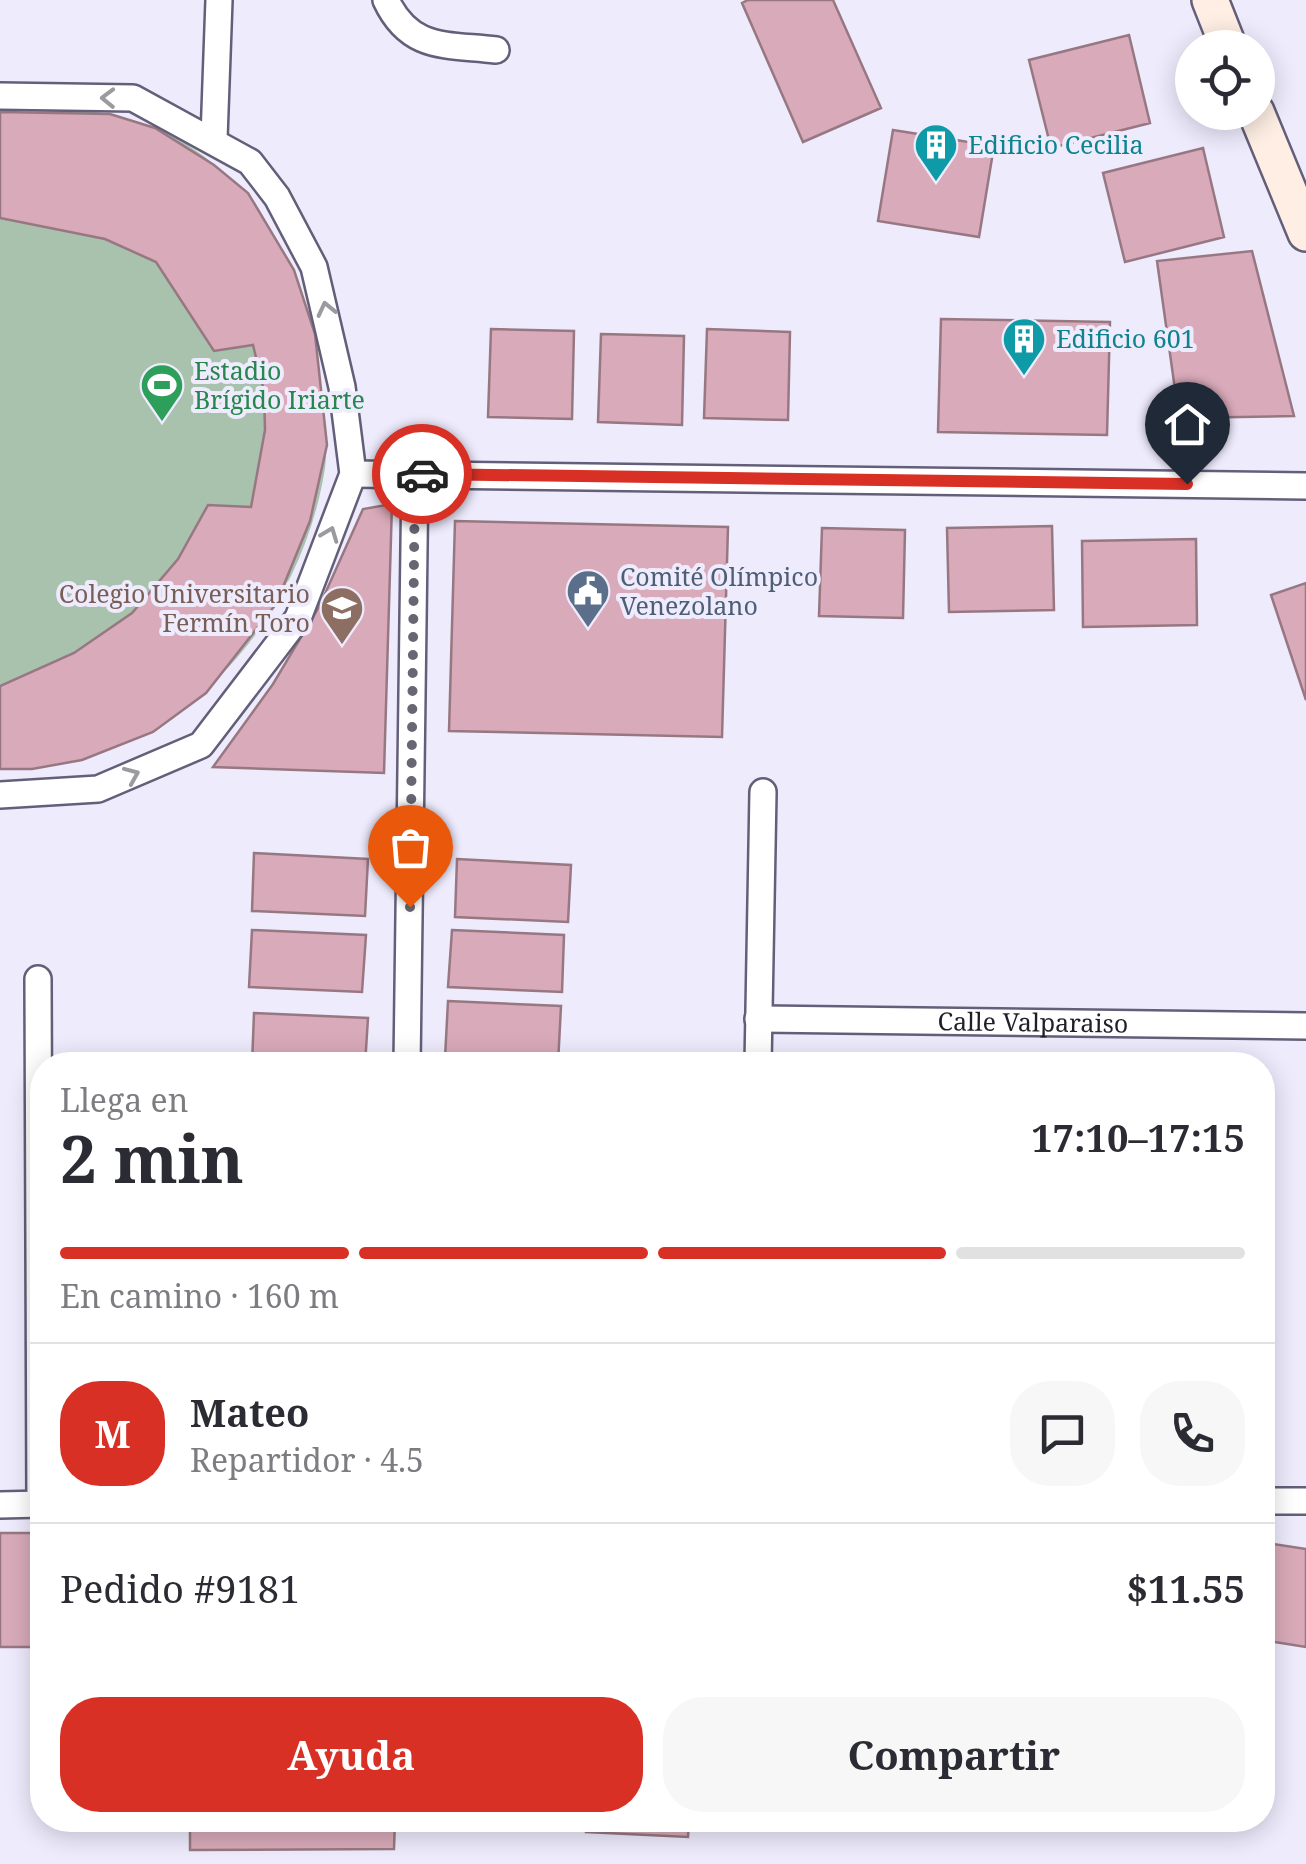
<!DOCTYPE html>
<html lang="es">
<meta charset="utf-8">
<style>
body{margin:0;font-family:"Noto Serif",serif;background:#f7f7f7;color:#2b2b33;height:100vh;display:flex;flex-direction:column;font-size:38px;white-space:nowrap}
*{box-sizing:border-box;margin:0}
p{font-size:32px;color:#7c7c81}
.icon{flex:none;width:55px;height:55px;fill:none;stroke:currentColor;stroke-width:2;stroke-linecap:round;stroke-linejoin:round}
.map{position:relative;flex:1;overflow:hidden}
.details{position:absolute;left:30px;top:1052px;width:1245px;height:780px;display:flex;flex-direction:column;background:#fff;border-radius:40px;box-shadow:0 5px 25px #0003}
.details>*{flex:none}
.controls{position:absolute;left:1175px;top:30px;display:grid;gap:20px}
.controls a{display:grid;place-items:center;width:100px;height:100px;border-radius:50%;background:#fff;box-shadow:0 5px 25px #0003;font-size:50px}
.pin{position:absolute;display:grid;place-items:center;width:85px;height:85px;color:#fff;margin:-102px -42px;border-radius:50% 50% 50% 0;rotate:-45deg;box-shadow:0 0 10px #0007}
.pin .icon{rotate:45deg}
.courier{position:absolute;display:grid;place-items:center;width:100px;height:100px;margin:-50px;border:8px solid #d93025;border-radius:50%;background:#fff;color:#222;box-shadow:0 2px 12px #0007}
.overview em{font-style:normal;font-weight:700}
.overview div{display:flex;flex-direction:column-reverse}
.overview{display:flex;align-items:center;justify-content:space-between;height:170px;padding:0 30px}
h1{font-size:65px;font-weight:700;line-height:75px}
.bar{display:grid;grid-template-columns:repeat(4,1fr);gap:15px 10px;align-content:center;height:120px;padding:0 30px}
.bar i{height:12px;border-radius:8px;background:#e1e1e2}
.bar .active{background:#d93025}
.bar p{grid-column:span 4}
.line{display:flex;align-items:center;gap:25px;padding:0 30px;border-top:2px solid #e1e1e2}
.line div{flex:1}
.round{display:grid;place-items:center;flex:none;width:105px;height:105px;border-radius:40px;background:#f7f7f7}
.primary-button{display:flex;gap:20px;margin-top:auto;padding:20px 30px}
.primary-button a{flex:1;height:115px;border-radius:40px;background:#d93025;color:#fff;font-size:40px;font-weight:700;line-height:115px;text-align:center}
.primary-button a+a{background:#f7f7f7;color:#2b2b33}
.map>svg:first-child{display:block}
</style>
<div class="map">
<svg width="1306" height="1864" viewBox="0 0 1306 1864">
<rect width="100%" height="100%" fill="#eeebfd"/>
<!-- green -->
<path fill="#a8c2ae" d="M0 112C36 113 79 107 114 115 247 146 314 271 322 398 324 424 329 448 324 474 297 632 166 772 0 769Z"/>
<!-- building -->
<path fill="#d9aab9" stroke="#977882" stroke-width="2.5" d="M748 0H833L881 108 803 142 742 3Z
M1129 35 1150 123 1051 148 1029 60Z
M0 112 110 114 155 128 214 165 248 193 294 270 315 334 327 445 310 521 276 604 206 693 153 732 82 760 32 769H0V686L74 653 132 613 178 559 208 505 251 507 265 430 264 391 253 345 214 351 156 262 105 239 0 218Z
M893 130 994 146 979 237 878 221Z
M1203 148 1224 237 1125 262 1103 173Z
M1252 251 1294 416 1179 418 1157 261Z
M941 319 1110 322 1107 435 938 432Z
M491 329 574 331 572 419 488 417Z
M707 329 790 332 788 420 704 418Z
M601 334 684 336 682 425 598 422Z
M392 504 384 773 213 767 273 684 319 607 363 509Z
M455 521 728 527 722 737 449 731Z
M1052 526 1054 610 949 612 947 528Z
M822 528 905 530 903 618 819 616Z
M1196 539 1197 625 1083 627 1082 541Z
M1306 583V700L1271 595Z
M254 853 368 859 365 916 252 911Z
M457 859 571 865 568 922 455 917Z
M252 930 366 935 362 992 249 987Z
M452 930 564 935 562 992 448 987Z
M448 1001 561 1006 558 1064 445 1058Z
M254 1013 368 1018 365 1065H252Z
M0 1533H38L37 1647H0Z
M1266 1543 1306 1549V1647L1262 1640Z
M190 1820H395L394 1849 190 1850Z
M587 1820H689L688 1837 586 1832Z"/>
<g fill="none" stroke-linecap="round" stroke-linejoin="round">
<!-- minor casing -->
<g stroke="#635f79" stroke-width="30">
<g id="minor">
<path d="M386 0C410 51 446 44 496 50"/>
<path d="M0 96 133 98 250 162 277 197 314 267 342 387 353 474 298 618 201 745 98 789 0 795"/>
<path d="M214 138 219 0"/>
<path d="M353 474 1306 486"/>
<path d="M38 979 40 1504"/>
<path id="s1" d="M758 1019 1306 1026"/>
<path d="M407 1065 415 473"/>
<path d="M758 1065 763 792"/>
<path d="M1262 1501H1306"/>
<path d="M0 1505 42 1504"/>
</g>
</g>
<!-- secondary casing -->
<g stroke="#635f79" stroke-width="40">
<path id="secondary" d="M1210 0 1229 48
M1256 112 1306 233"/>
</g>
<!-- minor -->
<use href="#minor" stroke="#fff" stroke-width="25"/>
<!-- secondary -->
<use href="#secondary" stroke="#feeee3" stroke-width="35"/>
</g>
<!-- one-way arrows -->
<defs><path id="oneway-chevron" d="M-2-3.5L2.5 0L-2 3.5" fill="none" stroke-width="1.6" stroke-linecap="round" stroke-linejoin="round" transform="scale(2.5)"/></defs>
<g stroke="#9b9a9f">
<use href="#oneway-chevron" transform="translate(108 98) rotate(-179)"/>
<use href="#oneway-chevron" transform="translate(326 309) rotate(-103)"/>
<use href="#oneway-chevron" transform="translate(330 534) rotate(-69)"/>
<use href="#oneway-chevron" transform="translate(132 775) rotate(-23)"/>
</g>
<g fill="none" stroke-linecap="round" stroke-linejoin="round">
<!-- done -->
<path stroke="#686673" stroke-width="10" stroke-dasharray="0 18" d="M410 907 415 474H422"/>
<!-- route -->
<path stroke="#d93025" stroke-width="12" d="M422 474 1187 484"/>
</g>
<!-- icons -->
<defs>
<g id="building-pin" transform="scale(2.25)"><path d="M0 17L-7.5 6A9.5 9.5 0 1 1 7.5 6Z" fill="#0f9aa8" stroke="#eeebfd"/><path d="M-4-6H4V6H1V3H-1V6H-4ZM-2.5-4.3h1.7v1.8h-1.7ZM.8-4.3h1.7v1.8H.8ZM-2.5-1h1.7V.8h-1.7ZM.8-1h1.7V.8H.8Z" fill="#fff"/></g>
<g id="stadium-pin" transform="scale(2.25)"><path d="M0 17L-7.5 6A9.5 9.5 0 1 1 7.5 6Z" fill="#2e9e5b" stroke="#eeebfd"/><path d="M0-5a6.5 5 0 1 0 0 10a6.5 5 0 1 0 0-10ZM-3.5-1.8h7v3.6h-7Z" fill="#fff"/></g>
<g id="civic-pin" transform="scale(2.25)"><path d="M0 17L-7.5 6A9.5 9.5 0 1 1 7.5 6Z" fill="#5c6f8a" stroke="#eeebfd"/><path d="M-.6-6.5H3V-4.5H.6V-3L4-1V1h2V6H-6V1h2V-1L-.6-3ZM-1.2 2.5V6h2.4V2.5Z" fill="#fff"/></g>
<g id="university-pin" transform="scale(2.25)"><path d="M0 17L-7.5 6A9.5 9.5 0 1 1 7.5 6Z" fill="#8d6e63" stroke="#eeebfd"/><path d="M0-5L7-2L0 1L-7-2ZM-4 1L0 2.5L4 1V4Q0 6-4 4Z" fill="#fff"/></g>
</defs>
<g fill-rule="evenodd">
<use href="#building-pin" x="936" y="145"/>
<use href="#building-pin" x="1024" y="339"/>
<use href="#stadium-pin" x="162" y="385"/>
<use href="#civic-pin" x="588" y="591"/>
<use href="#university-pin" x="342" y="608"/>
</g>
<g text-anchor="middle" stroke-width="8" stroke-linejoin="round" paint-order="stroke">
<!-- culture labels -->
<g font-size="25" fill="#0d838f" stroke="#eeebfd" text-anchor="start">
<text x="968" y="154">Edificio Cecilia</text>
<text x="1056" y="348">Edificio 601</text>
</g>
<!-- leisure labels -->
<g font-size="25" fill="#27864d" stroke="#eeebfd" text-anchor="start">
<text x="194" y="380">Estadio<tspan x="194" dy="29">Brígido Iriarte</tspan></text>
</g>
<!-- service labels -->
<g font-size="25" fill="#4e5e75" stroke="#eeebfd" text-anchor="start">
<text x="620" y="586">Comité Olímpico<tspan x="620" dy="29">Venezolano</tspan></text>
</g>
<!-- education labels -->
<g font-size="25" fill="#785e54" stroke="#eeebfd" text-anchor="end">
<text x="310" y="603">Colegio Universitario<tspan x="310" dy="29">Fermín Toro</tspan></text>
</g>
<!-- street labels -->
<g font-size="25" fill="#201e29" stroke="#eeebfd">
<text dy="9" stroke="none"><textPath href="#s1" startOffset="275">Calle Valparaiso</textPath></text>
</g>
</g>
</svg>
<div class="controls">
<a><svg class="icon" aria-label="locate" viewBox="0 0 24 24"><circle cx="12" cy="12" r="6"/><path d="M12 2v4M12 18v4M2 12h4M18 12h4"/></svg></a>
</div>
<div class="pin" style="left:410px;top:907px;background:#ea580c"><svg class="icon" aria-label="bag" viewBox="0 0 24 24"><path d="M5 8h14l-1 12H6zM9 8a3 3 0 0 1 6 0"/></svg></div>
<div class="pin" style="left:1187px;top:484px;background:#1f2937"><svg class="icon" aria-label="home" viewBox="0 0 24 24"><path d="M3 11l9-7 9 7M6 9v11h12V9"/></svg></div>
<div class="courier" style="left:422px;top:474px"><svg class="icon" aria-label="car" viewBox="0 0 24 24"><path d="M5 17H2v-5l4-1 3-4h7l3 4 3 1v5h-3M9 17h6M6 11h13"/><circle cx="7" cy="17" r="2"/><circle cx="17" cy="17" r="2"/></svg></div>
<section class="details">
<div class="overview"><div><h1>2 min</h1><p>Llega en</p></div><em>17:10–17:15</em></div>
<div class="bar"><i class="active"></i><i class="active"></i><i class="active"></i><i></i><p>En camino · 160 m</p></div>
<div class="line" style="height:180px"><b class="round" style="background:#d93025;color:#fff">M</b><div><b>Mateo</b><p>Repartidor · 4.5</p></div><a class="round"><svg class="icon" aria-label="chat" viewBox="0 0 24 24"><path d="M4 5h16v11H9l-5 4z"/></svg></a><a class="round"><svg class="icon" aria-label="phone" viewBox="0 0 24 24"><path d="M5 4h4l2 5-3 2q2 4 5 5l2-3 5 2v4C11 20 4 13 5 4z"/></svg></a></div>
<div class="line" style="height:130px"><div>Pedido #9181</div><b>$11.55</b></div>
<div class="primary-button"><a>Ayuda</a><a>Compartir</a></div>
</section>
</div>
